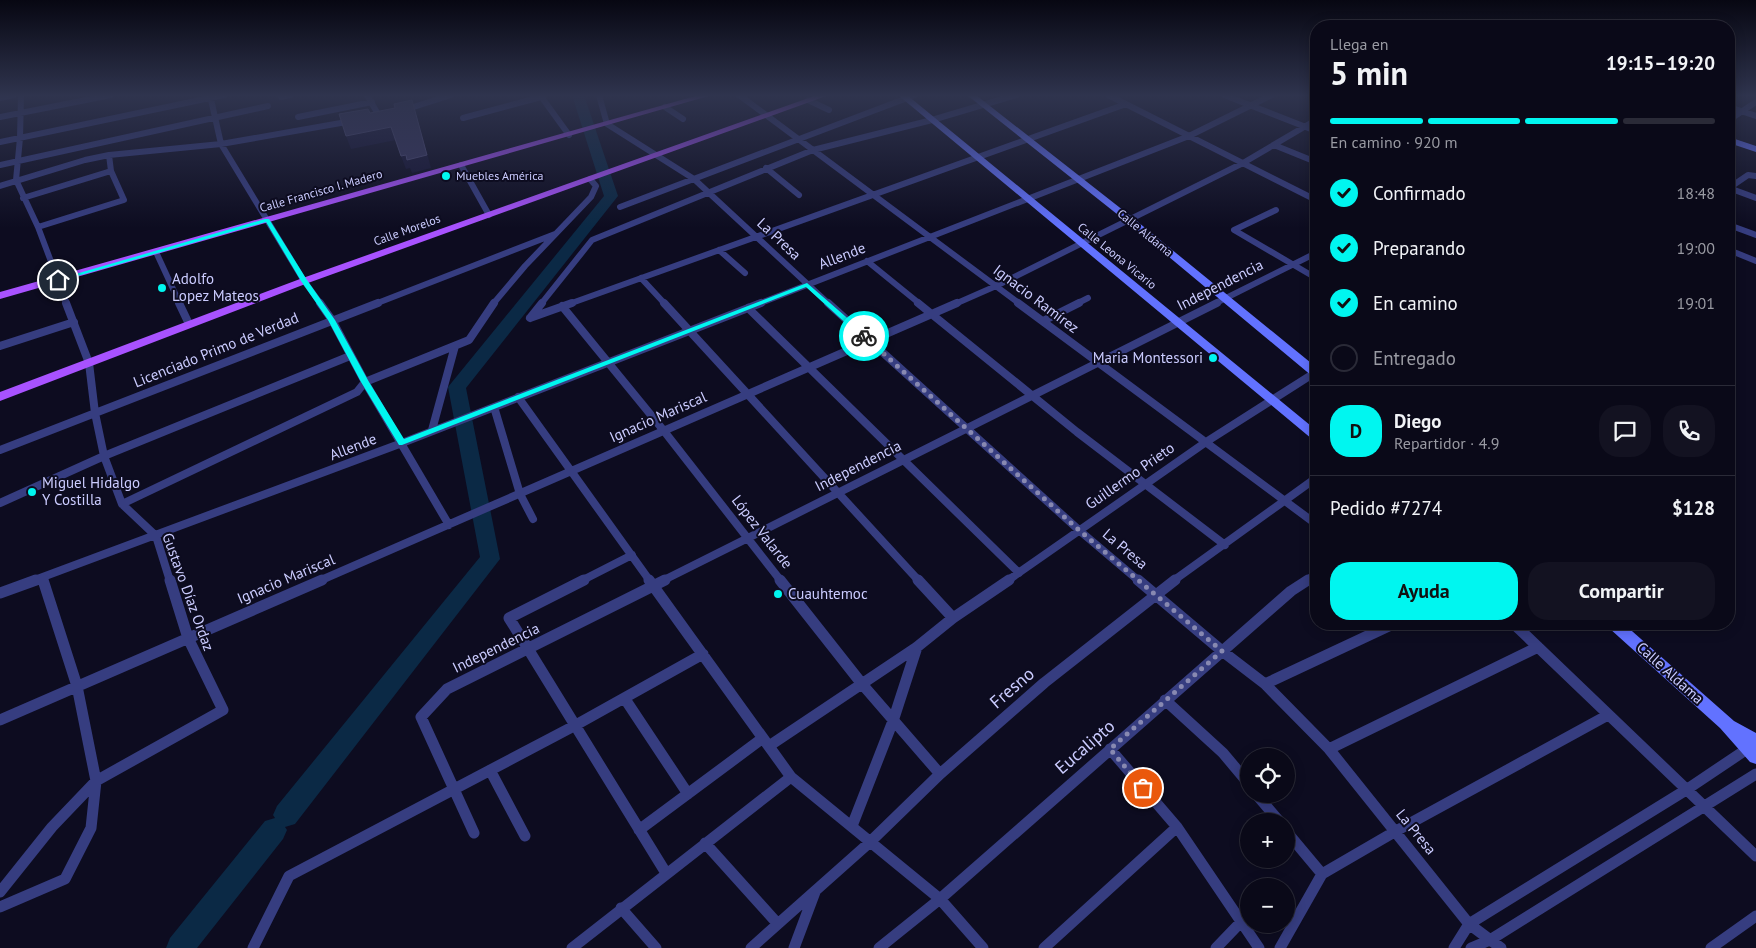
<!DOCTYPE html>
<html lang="es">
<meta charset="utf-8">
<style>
body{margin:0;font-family:"PT Sans",sans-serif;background:#131221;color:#f1f3f6;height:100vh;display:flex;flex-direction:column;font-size:19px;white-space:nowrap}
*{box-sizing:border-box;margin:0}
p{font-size:16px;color:#999aa2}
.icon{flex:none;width:28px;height:28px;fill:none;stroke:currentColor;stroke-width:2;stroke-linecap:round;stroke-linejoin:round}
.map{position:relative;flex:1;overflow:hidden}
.details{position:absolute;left:1310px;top:20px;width:425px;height:610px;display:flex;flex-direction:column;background:#0a0918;border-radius:20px;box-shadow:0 2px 12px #0003,0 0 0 1px #2a2a37}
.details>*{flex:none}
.buttons{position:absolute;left:1240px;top:748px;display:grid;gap:10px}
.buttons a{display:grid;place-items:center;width:55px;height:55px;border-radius:50%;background:#0a0918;box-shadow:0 2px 12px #0003,0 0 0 1px #2a2a37;font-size:25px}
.pin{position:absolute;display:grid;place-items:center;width:42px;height:42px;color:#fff;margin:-21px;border:2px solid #fff;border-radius:50%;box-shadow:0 1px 5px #0007}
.courier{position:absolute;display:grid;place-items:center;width:50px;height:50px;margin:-25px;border:4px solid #00f6f0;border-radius:50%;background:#fff;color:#222;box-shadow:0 1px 6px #0007}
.headline em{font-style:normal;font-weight:700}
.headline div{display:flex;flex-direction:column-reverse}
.headline{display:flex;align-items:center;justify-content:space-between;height:85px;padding:0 20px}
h1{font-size:32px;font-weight:700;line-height:38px}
.bar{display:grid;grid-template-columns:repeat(4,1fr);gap:8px 5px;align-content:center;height:60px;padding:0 20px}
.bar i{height:6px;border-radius:4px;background:#2a2a37}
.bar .selected{background:#00f6f0}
.bar p{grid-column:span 4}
.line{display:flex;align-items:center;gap:12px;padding:0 20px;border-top:1px solid #2a2a37}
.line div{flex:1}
.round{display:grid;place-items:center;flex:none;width:52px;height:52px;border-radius:20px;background:#131221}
ol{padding:0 20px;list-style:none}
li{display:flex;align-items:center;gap:15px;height:55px}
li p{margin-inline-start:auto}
li .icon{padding:5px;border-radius:50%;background:#00f6f0;color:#111;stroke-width:4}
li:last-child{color:#999aa2}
li i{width:28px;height:28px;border:2px solid #2a2a37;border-radius:50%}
.button{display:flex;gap:10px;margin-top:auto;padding:10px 20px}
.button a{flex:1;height:58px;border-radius:20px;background:#00f6f0;color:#111;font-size:20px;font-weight:700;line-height:58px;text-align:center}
.button a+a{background:#131221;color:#f1f3f6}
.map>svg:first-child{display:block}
</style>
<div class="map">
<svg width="1756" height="948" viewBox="0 0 1756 948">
<rect width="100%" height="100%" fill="#0d0c20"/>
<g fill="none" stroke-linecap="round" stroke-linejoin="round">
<!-- river -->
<path fill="#0b2945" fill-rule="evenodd" d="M572 95H584L618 196 466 388 500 559 295 824 285 827 287 830 283 839 197 948H166L170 938 265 821 275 818 273 815 277 806 480 557 448 387 604 196Z"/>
<!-- street-far2 -->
<path stroke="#363d80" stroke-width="6" d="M21 95 20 138 16 180 38 227 67 304
M210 95 221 144 304 281 321 304
M367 95 379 116
M540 95 569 135
M599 95 607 124 694 179 829 304
M739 95 1020 304
M1108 95 1316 200
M1224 95 1316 131
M1314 95 1316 96
M281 97 290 95
M0 98 14 95
M808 100 829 110
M665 107 683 119
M1729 107 1756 116
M404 110 451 95
M0 117 111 95
M298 117 372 102
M463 118 541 97
M1729 120 1756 102
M0 142 224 95
M1274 145 1316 162
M0 165 268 106
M461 165 489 215
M766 168 799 195
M0 186 85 160 109 155 221 144 352 121
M1729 188 1748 175 1756 176
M1729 188 1756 198
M23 198 111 171
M620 207 915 95
M1276 210 1234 230 1316 278
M1729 225 1756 235
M38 227 124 200 111 171 109 155
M719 250 745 273
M1729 250 1756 261
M156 252 180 304
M867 261 920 304
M641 278 665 304
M375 304 555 234
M493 304 525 266 591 197 596 186 590 179
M541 304 592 240 813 150 932 120 1016 95
M569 304 1126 104
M758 304 1189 136 1272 95
M955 304 996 286 1243 163 1316 120
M1076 304 1088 298
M1214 304 1316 253"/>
<!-- street-far1 -->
<path stroke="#363d80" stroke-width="8" d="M66 303 89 363 95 413 104 456 122 504 156 536 170 581
M179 303 189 324
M320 303 332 320 365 382 449 525
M664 303 919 581
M828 303 1080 531 1139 581
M918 303 1077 432 1225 545
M1018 303 1316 524
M562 306 664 431 781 581
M748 308 1019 573
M530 318 572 303
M530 318 542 303
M1043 321 1079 303
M0 346 74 322
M518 397 650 581
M494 407 520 494 533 519
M432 430 455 346
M0 450 378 303
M0 503 104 456 350 356
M122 504 357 392 365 382 469 340 494 303
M42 578 43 581
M32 581 402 443 761 303
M319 581 957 303
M581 581 632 555
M662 581 1217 303
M1007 581 1206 442 1316 372
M1173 581 1316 478
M1306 581 1316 574"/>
<!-- street -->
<path stroke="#363d80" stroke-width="11" d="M584 580 509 618 666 873
M649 580 791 777 940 899 983 948
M780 580 862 684 940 774
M918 580 953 618
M1138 580 1222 651 1265 684 1329 749 1469 924 1501 948
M0 593 36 580
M1514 624 1756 856
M1265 684 1393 624
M625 699 688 794
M1165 700 1223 753 1249 784
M0 720 322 580
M769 746 917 647 953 618 1009 580
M1110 749 1177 827 1259 948
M1329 749 1538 647
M490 770 525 836
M1256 794 1279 821
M852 826 893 721 917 647
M639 830 763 738
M1286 831 1322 874
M474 833 421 717 447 689 665 580
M705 843 777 923
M0 892 52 827 96 781 223 710 188 638 170 580
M0 907 65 879 91 828 96 781 77 686 43 580
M621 908 656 948
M253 948 289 876 574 726 703 654
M572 948 791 777
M751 948 869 843 940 774 1044 683 1175 580
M794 948 815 892
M879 948 940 899 1291 591 1308 580
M1044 948 1177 827
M1216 948 1240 923
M1280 948 1322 874 1396 831 1608 715
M1454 948 1469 924 1686 790 1756 743
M1471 948 1490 940 1756 774
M1711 948 1756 916"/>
<!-- secondary -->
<path fill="#6272ff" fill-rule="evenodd" d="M898 95H907L1316 430V440L1312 439Z
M967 95H976L1133 218 1316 367V377L1312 376 1127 222Z
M1729 137 1756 146V152L1729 143Z
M1607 624H1624L1734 721 1756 733V764L1750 762 1720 728 1609 628Z"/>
<!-- primary -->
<path fill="#a852ff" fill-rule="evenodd" d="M699 95H712L0 299V292Z
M817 95H829L308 283 0 401V392L300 279Z"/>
</g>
<!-- shaded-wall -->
<path fill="#151334" d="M412 100 416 113 431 168 412 173 410 168 406 169 401 156Z
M391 127 396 140 351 149 346 136Z"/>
<!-- building -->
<path fill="#393761" stroke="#504e7a" d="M412 100 427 155 407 160 406 155 401 156 391 127 346 136 339 114 368 109 370 113 395 108 394 104Z"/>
<!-- sky -->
<linearGradient id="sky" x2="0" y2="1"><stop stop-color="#070712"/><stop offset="0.42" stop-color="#2f344e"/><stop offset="1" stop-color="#2f344e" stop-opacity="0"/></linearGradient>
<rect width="1756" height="228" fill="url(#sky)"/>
<!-- route -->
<path fill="#00f6f0" d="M265 219H269L307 280 335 320 369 382 404 439 807 283 868 336 862 338 806 287 402 445H399L361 382 328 320 301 281 266 222 60 281 55 280Z"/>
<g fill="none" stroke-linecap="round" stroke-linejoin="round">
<!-- done -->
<path stroke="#8889b1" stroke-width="5" stroke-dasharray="0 9" d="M864 336 1080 531 1222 651 1110 749 1143 788"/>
</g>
<!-- markers -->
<g fill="#00f6f0" stroke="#0d0c20" stroke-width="2">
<circle cx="446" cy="176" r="5"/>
<circle cx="162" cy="288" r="5"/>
<circle cx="1213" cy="358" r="5"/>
<circle cx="32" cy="492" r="5"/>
<circle cx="778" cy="594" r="5"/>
</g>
<g text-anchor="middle" stroke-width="4" stroke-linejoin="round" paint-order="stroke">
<!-- far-poi labels -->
<g font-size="12" fill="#cbccff" stroke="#0d0c20" text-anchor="start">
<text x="456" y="180">Muebles América</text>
</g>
<!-- far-street labels -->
<g font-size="12" fill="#cbccff" stroke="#0d0c20">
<text transform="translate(321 191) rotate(-16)" y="4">Calle Francisco I. Madero</text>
<text transform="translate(407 230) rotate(-20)" y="4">Calle Morelos</text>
<text transform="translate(1145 233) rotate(39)" y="4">Calle Aldama</text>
<text transform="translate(1117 256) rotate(39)" y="4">Calle Leona Vicario</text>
</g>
<!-- street labels -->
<g font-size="15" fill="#cbccff" stroke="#0d0c20">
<text transform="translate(779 239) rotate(43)" y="5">La Presa</text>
<text transform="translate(842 256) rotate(-21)" y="5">Allende</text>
<text transform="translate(1220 285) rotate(-27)" y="5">Independencia</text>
<text transform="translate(1036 299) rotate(37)" y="5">Ignacio Ramírez</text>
<text transform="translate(216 350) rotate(-22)" y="5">Licenciado Primo de Verdad</text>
<text transform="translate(658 417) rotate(-24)" y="5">Ignacio Mariscal</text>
<text transform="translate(353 447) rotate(-21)" y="5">Allende</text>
<text transform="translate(858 466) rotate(-27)" y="5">Independencia</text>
<text transform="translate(1130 476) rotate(-35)" y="5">Guillermo Prieto</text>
<text transform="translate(762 532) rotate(52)" y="5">López Valarde</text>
<text transform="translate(1125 549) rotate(40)" y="5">La Presa</text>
<text transform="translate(286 579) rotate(-23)" y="5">Ignacio Mariscal</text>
<text transform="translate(188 592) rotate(70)" y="5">Gustavo Díaz Ordaz</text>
<text transform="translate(496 648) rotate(-26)" y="5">Independencia</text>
<text transform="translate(1670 673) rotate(42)" y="5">Calle Aldama</text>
<text transform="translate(1416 832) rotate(51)" y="5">La Presa</text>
</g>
<!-- poi labels -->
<g font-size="15" fill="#cbccff" stroke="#0d0c20" text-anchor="start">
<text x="172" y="284">Adolfo<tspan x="172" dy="17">Lopez Mateos</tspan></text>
<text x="1203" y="363" text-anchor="end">Maria Montessori</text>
<text x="42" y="488">Miguel Hidalgo<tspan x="42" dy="17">Y Costilla</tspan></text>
<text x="788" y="599">Cuauhtemoc</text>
</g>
<!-- near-street labels -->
<g font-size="18" fill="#cbccff" stroke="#0d0c20">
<text transform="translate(1012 688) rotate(-41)" y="6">Fresno</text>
<text transform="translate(1085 747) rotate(-41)" y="6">Eucalipto</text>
</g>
</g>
</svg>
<div class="buttons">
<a><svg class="icon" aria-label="locate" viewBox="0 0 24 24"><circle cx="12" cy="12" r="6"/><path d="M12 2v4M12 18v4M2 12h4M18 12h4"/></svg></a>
<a>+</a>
<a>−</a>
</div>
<div class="pin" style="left:1143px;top:788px;background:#ea580c"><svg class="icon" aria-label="bag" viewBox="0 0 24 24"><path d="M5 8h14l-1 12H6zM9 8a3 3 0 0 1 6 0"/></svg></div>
<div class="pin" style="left:58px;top:280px;background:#1f2937"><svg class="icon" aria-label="home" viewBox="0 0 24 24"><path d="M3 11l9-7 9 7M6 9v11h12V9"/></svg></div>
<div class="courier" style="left:864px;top:336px"><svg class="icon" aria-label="bike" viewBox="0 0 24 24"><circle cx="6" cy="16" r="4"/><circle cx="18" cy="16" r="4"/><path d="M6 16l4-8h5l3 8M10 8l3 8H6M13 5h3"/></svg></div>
<section class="details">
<div class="headline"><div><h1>5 min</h1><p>Llega en</p></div><em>19:15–19:20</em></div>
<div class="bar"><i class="selected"></i><i class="selected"></i><i class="selected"></i><i></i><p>En camino · 920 m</p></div>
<ol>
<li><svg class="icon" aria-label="check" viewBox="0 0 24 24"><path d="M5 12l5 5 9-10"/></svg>Confirmado<p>18:48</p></li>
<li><svg class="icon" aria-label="check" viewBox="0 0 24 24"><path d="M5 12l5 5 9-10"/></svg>Preparando<p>19:00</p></li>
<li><svg class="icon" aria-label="check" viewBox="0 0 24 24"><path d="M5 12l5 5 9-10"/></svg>En camino<p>19:01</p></li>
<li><i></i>Entregado</li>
</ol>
<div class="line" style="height:90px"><b class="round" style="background:#00f6f0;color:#111">D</b><div><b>Diego</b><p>Repartidor · 4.9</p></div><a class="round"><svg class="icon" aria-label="chat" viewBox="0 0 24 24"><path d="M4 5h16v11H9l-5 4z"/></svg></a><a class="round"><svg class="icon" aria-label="phone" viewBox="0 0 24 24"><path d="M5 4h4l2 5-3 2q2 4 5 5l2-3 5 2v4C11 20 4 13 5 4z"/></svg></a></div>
<div class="line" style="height:65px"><div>Pedido #7274</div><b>$128</b></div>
<div class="button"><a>Ayuda</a><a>Compartir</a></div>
</section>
</div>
